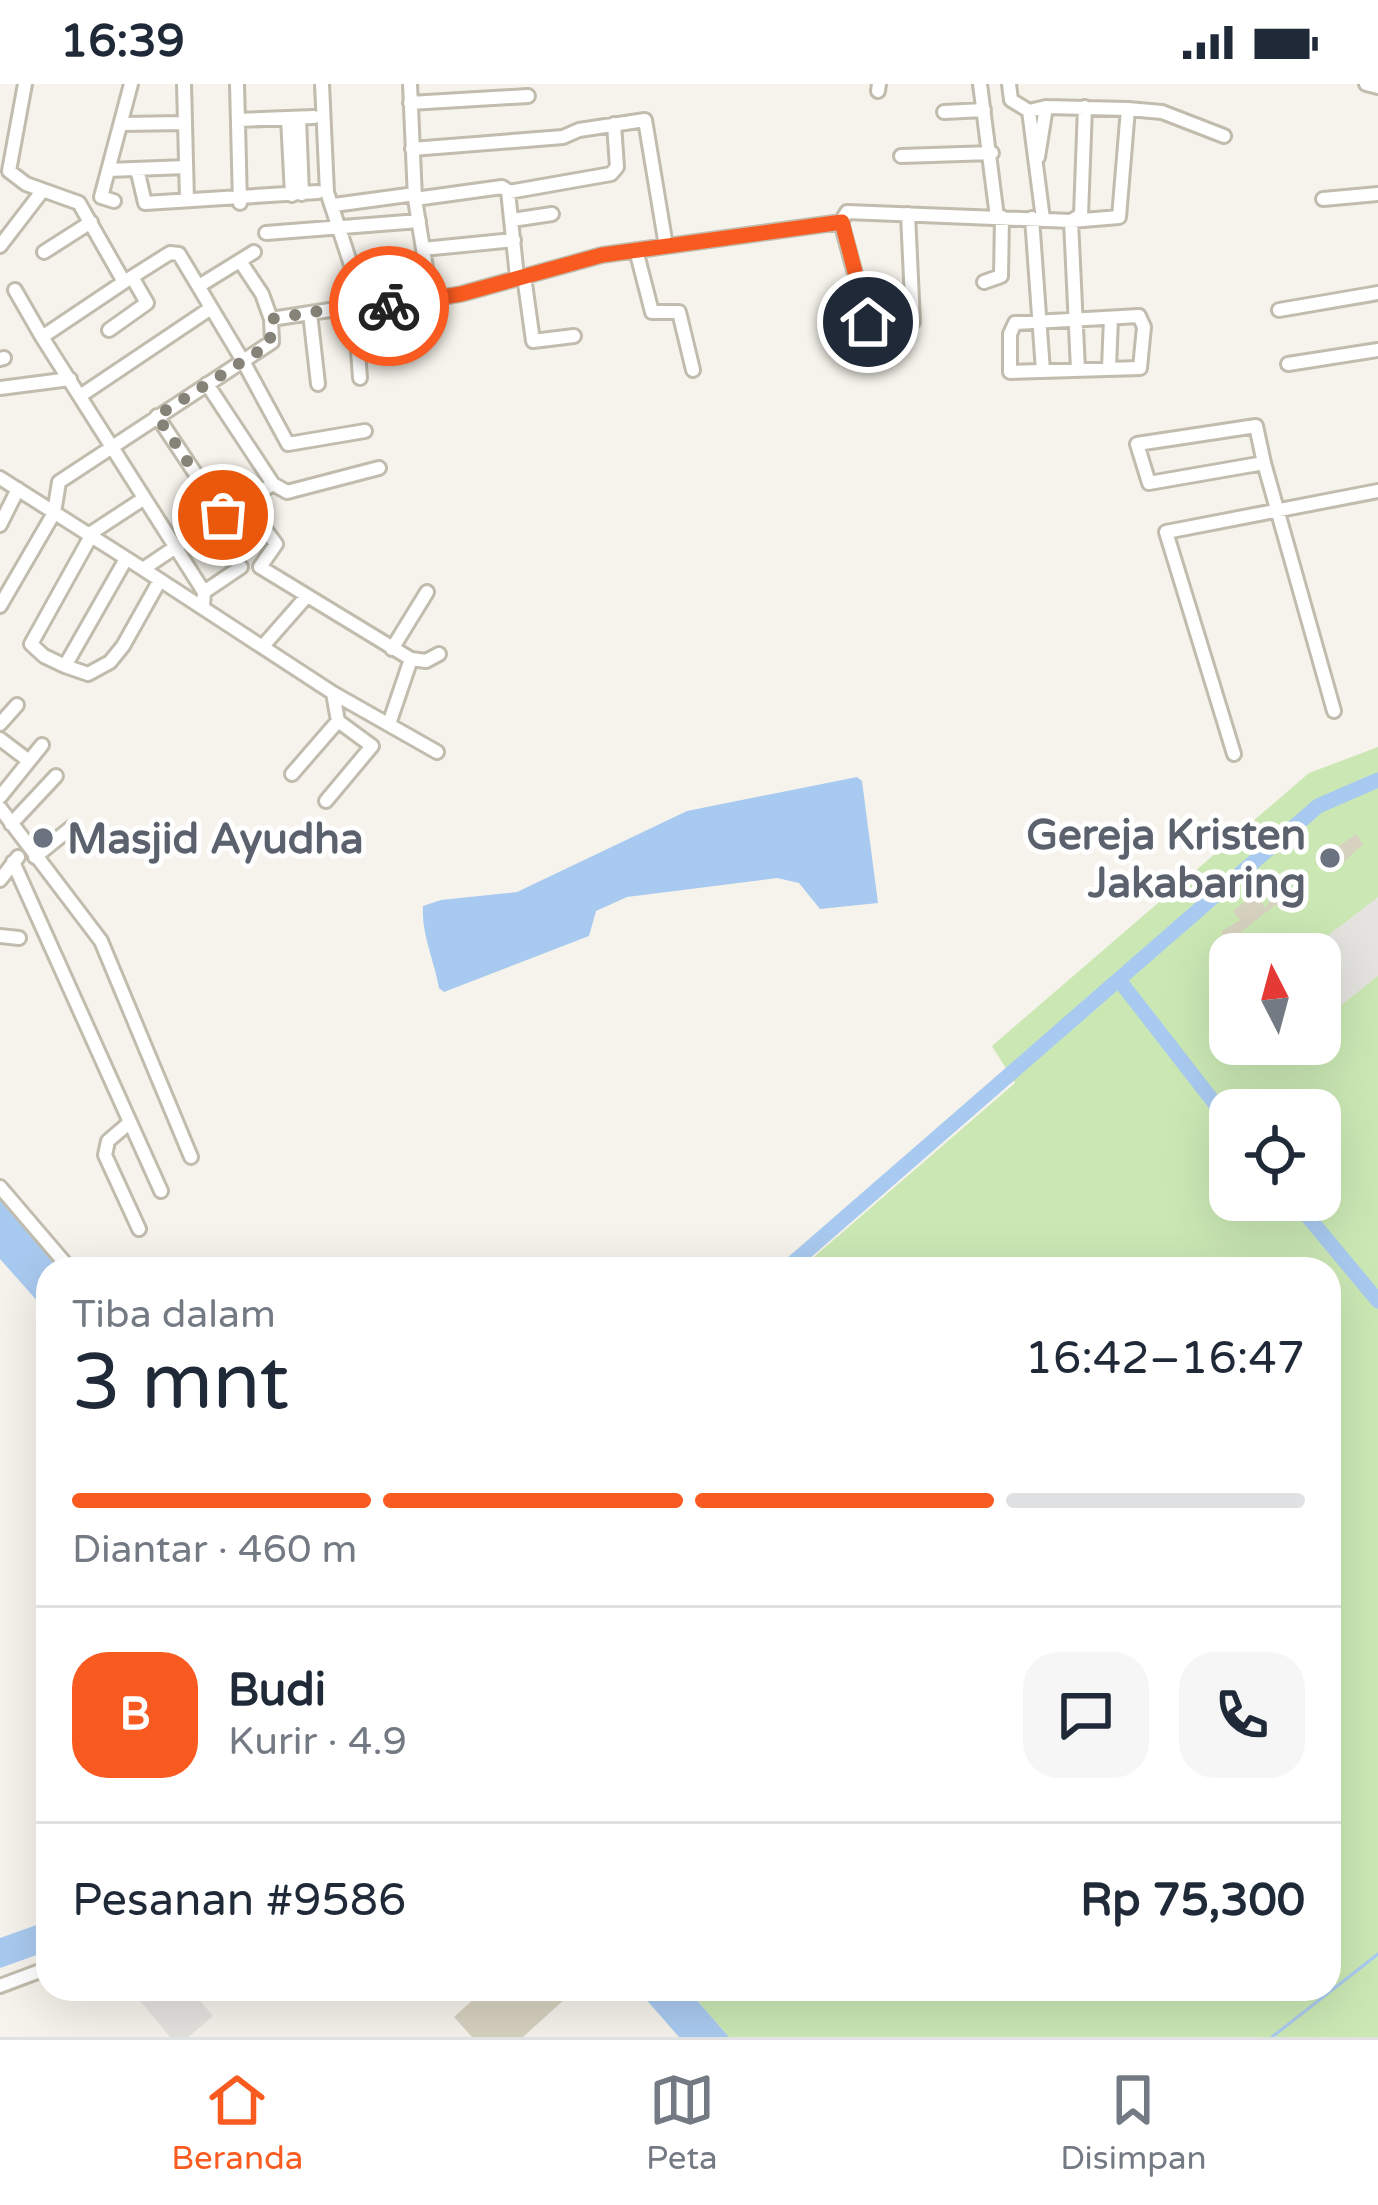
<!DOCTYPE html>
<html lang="id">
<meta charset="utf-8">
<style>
body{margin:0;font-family:"Varela Round",sans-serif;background:#f6f6f7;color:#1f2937;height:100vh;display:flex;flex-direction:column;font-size:45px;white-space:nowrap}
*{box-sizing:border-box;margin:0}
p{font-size:39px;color:#747a83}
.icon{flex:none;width:66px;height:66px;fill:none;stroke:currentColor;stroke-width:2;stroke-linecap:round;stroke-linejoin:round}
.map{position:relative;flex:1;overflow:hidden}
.panel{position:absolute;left:36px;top:1173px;width:1305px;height:744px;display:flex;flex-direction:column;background:#fff;border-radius:36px;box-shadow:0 12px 48px #0002}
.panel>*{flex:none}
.needle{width:78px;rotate:354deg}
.controls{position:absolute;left:1209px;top:849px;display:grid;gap:24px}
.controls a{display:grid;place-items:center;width:132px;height:132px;border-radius:24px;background:#fff;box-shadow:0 12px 48px #0002;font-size:60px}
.pin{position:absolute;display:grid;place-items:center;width:102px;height:102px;color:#fff;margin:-51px;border:6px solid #fff;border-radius:50%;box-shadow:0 3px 12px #0007}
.courier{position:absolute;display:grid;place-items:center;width:120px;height:120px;margin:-60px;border:9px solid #f85a1f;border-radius:50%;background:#fff;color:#222;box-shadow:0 3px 15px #0007}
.head em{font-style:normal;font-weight:600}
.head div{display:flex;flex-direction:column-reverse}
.head{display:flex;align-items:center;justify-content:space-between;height:204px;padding:0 36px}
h1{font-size:78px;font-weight:600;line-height:90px}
.bar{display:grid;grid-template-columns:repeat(4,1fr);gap:18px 12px;align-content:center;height:144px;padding:0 36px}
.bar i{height:15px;border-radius:9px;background:#e0e1e3}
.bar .current{background:#f85a1f}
.bar p{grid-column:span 4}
.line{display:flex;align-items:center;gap:30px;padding:0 36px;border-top:3px solid #e0e1e3}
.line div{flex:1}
.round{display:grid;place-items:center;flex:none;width:126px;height:126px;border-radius:36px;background:#f6f6f7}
.status{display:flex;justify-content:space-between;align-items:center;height:84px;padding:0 60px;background:#fff;direction:ltr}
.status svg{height:33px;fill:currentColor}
.menu{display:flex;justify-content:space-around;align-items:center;height:168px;border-top:3px solid #e0e1e3;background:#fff;font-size:33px;color:#747a83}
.menu a{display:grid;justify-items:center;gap:6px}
.menu .current{color:#f85a1f}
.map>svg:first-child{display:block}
</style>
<div class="status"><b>16:39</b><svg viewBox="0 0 49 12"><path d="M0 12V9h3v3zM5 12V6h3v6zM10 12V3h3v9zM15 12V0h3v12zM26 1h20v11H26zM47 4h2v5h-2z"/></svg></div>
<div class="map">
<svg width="1378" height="1953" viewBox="0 0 1378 1953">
<rect width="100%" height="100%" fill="#f5f3eb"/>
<!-- green -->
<path fill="#cbe8b4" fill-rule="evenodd" d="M1378 663V1953H729L687 1905H1329V1185H800L1015 999 992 962 1309 689ZM1230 870H1320V960H1230ZM1230 1026H1320V1116H1230Z"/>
<!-- parking -->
<path fill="#e4e3df" d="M1378 813V892L1320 938V870H1304Z
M130 1905H203L197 1913 213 1932 188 1953H170Z"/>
<!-- water -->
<path fill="#a9caf0" d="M857 693 862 697 878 819 820 825 799 799 777 794 627 813 596 827 589 852 444 908 439 904C434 876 421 849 423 822L441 816 517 808 687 727Z
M0 1112 64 1185H48V1229L0 1175Z
M48 1837V1867L0 1884V1854Z
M637 1905H687L729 1953H679Z"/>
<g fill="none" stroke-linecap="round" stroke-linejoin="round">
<!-- stream -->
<path stroke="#a9caf0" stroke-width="3" d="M1272 1953 1378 1870"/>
<!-- river -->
<path stroke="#a9caf0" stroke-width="15" d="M1119 896 1230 1039
M1294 1116 1378 1217
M786 1185 1318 722 1378 696"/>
</g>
<!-- building -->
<path fill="#d7d1c0" d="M1356 750 1363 760 1332 789 1317 769 1329 760 1333 766Z
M1275 801 1298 809 1293 824 1275 821 1241 848 1248 856 1236 865 1221 848 1240 836 1233 827 1255 810 1266 825Z
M471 1905H557L566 1914 523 1953H472L454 1933 477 1912Z"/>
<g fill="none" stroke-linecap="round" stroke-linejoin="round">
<!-- minor casing -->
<g stroke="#c1bcad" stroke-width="18">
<path id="minor" d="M25 0 9 87 26 100 79 119 124 198 42 253 204 508 203 522
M184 0 187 116
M237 0 240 119
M322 0 327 108 352 184 360 294
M410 0 415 115 431 215
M980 0 997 133
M1009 0 1011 16 1029 27 1043 135
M1366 0 1378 3
M878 7 879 0
M410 19 528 12
M1128 25 1162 28 1224 52
M1029 27 1046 23 1128 25 1119 133 1071 137 1078 286
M944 28 984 26
M288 34 292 111
M299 34 302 110
M238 36 314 33
M121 40 185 39
M412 65 563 53 579 46 645 36 666 162
M901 72 992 69
M1038 73 1046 23
M137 85 145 119 318 108
M108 86 186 83
M509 108 611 90 617 83 614 40
M415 115 502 103 508 107 517 193
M1323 115 1378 110
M114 117 101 113 131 0
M334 121 415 110
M908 130 913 238
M1032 134 1043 287
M512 136 552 130
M841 138 868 238
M266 149 419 137
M0 162 43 106
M423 165 514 156
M636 166 652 228H679L693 286
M44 168 91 138
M240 177 262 210 271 235 356 222
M524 192 533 257 574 252
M984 198 1001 192 1002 133
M199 202 254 168
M15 206 42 253
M1279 226 1378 209
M356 228 461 210 602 171 841 138 847 128 1071 137 1081 131 1085 23
M310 229 318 300
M1139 232 1144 243 1140 284 1010 288V250L1015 239Z
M271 235 272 258 243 277 288 360 365 347
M109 246 147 219 132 193
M0 275 4 274
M1288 280 1378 266
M1109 284 1111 234
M207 300 273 400 223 431
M0 304 70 295
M80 312 211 224
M1256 342 1264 379 1149 399 1137 360Z
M1264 379 1334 627
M0 394 143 485 223 431 157 332
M273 400 287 408 379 384
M245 418 276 460 260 483 411 575 426 577 439 570
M0 441 18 405
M88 451 143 415
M126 475 65 582 88 590 110 578 123 562 160 496
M143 485 333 609 338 637 372 662 326 717
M204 508 241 483
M0 522 54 429 59 398 243 277 179 170 170 169 124 198
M263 562 307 512
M392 565 427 508
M65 582 44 572 31 560 91 452
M333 609 437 668
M0 640 17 621
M389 640 411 575
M0 655 29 677
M1234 670 1166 448 1378 407
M292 690 338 637
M0 713 42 661
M0 724 101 857 191 1073
M11 740 56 692
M35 773 72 743
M13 778 161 1107
M0 796 18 773
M0 852 19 854
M129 1039 108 1057 105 1071 139 1145
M0 1103 70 1185
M0 1902 48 1884"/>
</g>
<!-- minor -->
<use href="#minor" stroke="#fff" stroke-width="12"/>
</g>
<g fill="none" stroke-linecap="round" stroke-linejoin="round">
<!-- done -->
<path stroke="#858277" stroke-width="12" stroke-dasharray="0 21.6" d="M223 431 157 332 270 260 271 235 344 223 356 222V228L389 222"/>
<!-- route -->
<path stroke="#f85a1f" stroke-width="15" d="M389 222 461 210 602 171 842 138 868 238"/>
</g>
<!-- markers -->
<g fill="#6b7280" stroke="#fff" stroke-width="4.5">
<circle cx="43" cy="754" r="12"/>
<circle cx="1330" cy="774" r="12"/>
</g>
<g text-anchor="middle" stroke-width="10" stroke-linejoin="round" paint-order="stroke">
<!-- worship labels -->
<g font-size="42" font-weight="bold" fill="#5b616d" stroke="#fff" text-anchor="end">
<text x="1306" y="765">Gereja Kristen<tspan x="1306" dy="48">Jakabaring</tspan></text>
<text x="67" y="769" text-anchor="start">Masjid Ayudha</text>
</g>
</g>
</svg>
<div class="controls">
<a><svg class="needle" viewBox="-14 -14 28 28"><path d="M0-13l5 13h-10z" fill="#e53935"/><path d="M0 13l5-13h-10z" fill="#747a83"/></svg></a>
<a><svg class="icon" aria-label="locate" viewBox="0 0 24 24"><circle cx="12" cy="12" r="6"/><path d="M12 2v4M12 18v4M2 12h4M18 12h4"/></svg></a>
</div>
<div class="pin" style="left:223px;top:431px;background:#ea580c"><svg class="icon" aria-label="bag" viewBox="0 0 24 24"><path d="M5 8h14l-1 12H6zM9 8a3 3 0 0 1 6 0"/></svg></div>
<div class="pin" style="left:868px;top:238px;background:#1f2937"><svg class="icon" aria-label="home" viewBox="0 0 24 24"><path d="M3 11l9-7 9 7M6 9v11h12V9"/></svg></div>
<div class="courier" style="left:389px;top:222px"><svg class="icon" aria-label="bike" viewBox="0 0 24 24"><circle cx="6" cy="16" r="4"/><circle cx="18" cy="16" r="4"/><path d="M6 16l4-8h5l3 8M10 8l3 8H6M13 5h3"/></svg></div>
<section class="panel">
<div class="head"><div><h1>3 mnt</h1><p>Tiba dalam</p></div><em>16:42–16:47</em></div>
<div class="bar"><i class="current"></i><i class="current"></i><i class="current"></i><i></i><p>Diantar · 460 m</p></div>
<div class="line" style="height:216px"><b class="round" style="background:#f85a1f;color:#fff">B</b><div><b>Budi</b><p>Kurir · 4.9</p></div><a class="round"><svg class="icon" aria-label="chat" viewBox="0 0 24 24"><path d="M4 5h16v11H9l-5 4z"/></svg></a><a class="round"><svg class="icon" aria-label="phone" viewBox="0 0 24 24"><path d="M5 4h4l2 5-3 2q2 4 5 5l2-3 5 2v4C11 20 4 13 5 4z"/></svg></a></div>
<div class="line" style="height:156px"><div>Pesanan #9586</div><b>Rp 75,300</b></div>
</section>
</div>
<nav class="menu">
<a class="current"><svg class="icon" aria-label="home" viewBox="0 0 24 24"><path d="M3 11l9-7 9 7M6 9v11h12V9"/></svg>Beranda</a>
<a><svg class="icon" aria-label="map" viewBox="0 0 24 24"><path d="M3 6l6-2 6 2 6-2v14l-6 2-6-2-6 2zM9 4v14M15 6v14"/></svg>Peta</a>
<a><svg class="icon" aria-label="saved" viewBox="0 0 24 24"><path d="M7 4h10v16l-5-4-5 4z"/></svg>Disimpan</a>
</nav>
